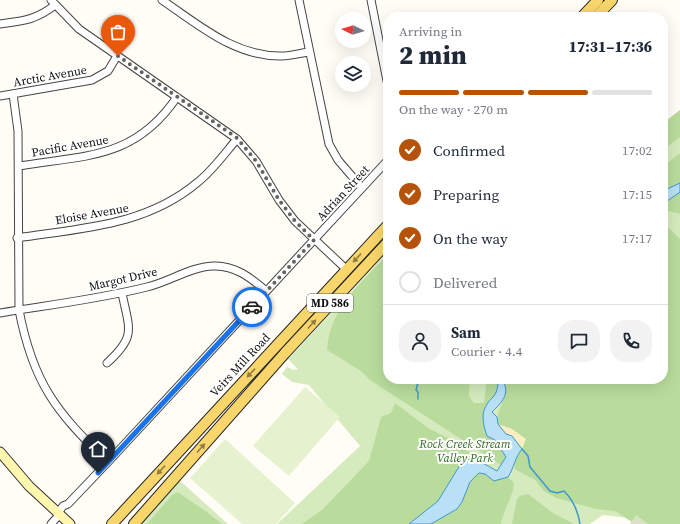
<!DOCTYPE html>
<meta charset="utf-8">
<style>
body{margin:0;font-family:"Source Serif 4",serif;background:#f2f2f3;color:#1f2937;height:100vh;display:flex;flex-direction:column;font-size:15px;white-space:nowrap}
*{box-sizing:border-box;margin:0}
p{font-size:13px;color:#747a83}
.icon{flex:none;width:22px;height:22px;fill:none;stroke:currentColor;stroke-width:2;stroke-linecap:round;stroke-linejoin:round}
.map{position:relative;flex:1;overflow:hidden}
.details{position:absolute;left:383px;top:12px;width:285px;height:372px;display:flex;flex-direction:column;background:#fff;border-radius:16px;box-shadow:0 4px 16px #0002}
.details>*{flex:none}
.needle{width:26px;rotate:275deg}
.controls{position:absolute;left:335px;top:12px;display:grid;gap:8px}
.controls a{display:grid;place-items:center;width:36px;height:36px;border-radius:50%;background:#fff;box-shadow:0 4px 16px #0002;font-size:20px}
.pin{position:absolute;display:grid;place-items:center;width:34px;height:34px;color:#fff;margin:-41px -17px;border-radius:50% 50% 50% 0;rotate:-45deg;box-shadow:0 0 4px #0007}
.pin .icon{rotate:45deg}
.courier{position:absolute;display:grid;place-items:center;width:40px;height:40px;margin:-20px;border:3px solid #1a73e8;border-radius:50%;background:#fff;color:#222;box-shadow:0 1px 5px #0007}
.summary em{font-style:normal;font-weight:800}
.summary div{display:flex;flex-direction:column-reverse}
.summary{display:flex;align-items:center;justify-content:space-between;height:68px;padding:0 16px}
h1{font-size:26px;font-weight:800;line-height:30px}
.bar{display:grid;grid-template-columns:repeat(4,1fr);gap:6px 4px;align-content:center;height:48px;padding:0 16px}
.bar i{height:5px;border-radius:3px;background:#e0e1e3}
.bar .on{background:#b45309}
.bar p{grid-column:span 4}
.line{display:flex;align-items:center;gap:10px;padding:0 16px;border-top:1px solid #e0e1e3}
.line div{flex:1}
.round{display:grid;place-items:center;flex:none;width:42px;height:42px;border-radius:16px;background:#f2f2f3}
ol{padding:0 16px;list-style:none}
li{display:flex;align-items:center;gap:12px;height:44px}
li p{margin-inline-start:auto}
li .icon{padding:4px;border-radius:50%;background:#b45309;color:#fff;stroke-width:4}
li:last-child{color:#747a83}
li i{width:22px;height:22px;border:2px solid #e0e1e3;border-radius:50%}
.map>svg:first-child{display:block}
</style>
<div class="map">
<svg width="680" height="524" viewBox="0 0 680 524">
<rect width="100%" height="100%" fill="#fffdf5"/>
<!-- green -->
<path fill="#d5ebbd" d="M680 124V524L603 515 590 524H277L360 446 309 385 292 382 282 374 287 367 294 370 298 369 288 359 388 252V379H663V134Z
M177 478 228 524H135Z"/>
<!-- forest -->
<path fill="#b9dc9c" d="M680 110V137L663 150V123Z
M680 153V183L663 191V167Z
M680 192V214L669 211H663V204Z
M663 222 680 239V524H635L615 511 596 509 556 498 544 491 535 480 516 470 514 466 517 455 522 449 512 429 497 424C496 407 512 395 502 379H663Z
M388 254V379H470L469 396 474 403H484L487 379H494L498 383 487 436 495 440 506 457 501 465 370 380 361 371 327 350C329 309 362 282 388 254Z
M395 403 428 428 452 440 478 458 480 462 469 459 438 501 409 524H302L323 509 369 461 381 417 391 413Z
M479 473 485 474 494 481 508 477 514 483C513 498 503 510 501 524H431L457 509 470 482Z
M178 492C193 503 208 512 222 524H147L172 495Z
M528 494 553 513 574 524H512L517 499 520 496Z"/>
<!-- sand -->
<path fill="#fbeec1" d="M497 424 512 429 526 439 522 449 512 436 506 434Z"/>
<!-- cemetery -->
<path fill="#d9e3c4" d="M636 515 648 524H630Z"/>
<!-- pitch -->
<path fill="#e6f2cf" d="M305 387 340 417 289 476 253 446Z
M225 439 295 503 276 524H242L190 478Z"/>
<!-- water -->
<path fill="#b9e0f7" stroke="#3f96cf" d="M680 183V192L663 204V191Z
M494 379H502C511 394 502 402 492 412L497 417 498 424 506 434 512 436 522 449C515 457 514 468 508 477L494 481 485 474 479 473 470 482 462 502 457 509 431 524H409L438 501 463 460C475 457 486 465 497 471L506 457 495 440 487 436C484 428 481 416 485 408 490 396 497 399 498 383Z"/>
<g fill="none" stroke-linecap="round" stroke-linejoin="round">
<!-- stream -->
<path stroke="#3f96cf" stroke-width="1.5" d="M418 399V392L416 390 419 379
M522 449 528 456 530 467 550 491 557 493 564 491C574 501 578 511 580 524"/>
<!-- street casing -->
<g stroke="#444" stroke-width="9">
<path id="street" d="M51 0 79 29 237 139 256 161 279 200 295 221 346 269
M162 0C199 25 235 57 282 56 291 56 301 53 309 52
M299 0 329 144 338 160 362 188
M371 0 388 86
M0 24C23 21 36 20 55 5
M13 94 18 131 19 310C33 383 56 412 108 462
M0 96 92 80 108 71 117 56
M19 166C87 155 135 159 177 97
M17 238C82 228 146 226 198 182 213 170 225 153 237 139
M0 313C49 305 99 299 147 287 169 282 190 267 213 266 235 265 251 278 266 291
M107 363C137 336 129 329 122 293
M58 513 63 506 68 504 108 462 388 160
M51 524 59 515"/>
</g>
<!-- secondary casing -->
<g stroke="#333" stroke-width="11">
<path id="secondary" d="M0 452 29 486 70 524"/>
</g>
<!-- primary casing -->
<g stroke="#222" stroke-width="12">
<path id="primary" d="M582 17 598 0
M596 17 612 0
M112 524 388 225
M134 524 285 353 388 242"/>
</g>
<!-- street -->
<use href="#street" stroke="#fff" stroke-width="7"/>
<!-- secondary -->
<use href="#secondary" stroke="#fff6b0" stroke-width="9"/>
<!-- primary -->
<use href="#primary" stroke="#f9d66b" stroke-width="10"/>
</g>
<!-- one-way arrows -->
<defs><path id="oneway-solid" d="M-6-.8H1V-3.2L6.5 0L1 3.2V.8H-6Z"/></defs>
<g fill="#917d42">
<use href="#oneway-solid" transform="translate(357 258) rotate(133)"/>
<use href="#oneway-solid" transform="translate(312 324) rotate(-48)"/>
<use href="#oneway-solid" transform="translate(251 373) rotate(133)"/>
<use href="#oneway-solid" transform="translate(201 448) rotate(-48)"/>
<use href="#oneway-solid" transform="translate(161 470) rotate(133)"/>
</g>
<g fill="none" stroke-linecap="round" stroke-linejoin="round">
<!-- done -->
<path stroke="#646461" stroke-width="4" stroke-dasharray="0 7.2" d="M118 56 237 138 256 161 279 200 295 221 314 240 252 307"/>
<!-- route -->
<path stroke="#1a73e8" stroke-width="5" d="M98 473 252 307"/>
</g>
<g text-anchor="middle" stroke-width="4" stroke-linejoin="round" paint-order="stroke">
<!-- shield labels -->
<rect fill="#fff" stroke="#585858" stroke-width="1" x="307" y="294" width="46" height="18" rx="3"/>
<g font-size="11" font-weight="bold" fill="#111">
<text x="330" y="307">MD 586</text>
</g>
<!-- street labels -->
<g font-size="12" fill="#111" stroke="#fff">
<text transform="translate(50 76) rotate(-10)" y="4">Arctic Avenue</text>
<text transform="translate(70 146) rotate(-10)" y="4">Pacific Avenue</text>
<text transform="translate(343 193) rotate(-47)" y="4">Adrian Street</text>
<text transform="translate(92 214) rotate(-10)" y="4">Eloise Avenue</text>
<text transform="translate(123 279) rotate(-13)" y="4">Margot Drive</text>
<text transform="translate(240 365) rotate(-47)" y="4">Veirs Mill Road</text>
</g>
<!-- park labels -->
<g font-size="12" font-style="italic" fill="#2f6b1f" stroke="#fff">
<text x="465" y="448">Rock Creek Stream<tspan x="465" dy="14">Valley Park</tspan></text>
</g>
</g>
</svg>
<div class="controls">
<a><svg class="needle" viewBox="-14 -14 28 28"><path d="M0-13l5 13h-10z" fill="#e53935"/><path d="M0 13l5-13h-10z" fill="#747a83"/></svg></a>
<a><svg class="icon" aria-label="layers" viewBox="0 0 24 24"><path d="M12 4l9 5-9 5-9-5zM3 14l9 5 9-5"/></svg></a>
</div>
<div class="pin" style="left:118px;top:56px;background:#ea580c"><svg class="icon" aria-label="bag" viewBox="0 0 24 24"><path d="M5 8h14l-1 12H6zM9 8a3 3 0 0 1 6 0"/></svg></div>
<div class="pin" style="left:98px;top:473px;background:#1f2937"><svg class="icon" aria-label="home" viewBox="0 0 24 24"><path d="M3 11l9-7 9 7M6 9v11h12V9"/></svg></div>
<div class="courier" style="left:252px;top:307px"><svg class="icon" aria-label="car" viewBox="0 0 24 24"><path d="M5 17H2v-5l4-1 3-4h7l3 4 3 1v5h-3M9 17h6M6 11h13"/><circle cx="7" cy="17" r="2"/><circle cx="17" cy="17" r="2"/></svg></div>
<section class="details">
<div class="summary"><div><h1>2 min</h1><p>Arriving in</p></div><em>17:31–17:36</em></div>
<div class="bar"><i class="on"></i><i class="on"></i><i class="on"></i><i></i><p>On the way · 270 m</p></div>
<ol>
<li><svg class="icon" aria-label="check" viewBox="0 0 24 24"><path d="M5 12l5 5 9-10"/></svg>Confirmed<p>17:02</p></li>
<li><svg class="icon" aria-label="check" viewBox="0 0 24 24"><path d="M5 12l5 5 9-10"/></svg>Preparing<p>17:15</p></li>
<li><svg class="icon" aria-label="check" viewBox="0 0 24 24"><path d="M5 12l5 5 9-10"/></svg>On the way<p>17:17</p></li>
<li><i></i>Delivered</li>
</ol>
<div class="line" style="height:72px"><a class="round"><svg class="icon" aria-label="person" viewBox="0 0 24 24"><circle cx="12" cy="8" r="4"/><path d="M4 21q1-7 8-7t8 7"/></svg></a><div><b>Sam</b><p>Courier · 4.4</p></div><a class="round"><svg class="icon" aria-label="chat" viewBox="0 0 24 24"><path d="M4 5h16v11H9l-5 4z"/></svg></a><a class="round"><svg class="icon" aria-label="phone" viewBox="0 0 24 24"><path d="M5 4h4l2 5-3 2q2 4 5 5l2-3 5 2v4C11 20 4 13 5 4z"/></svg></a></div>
</section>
</div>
